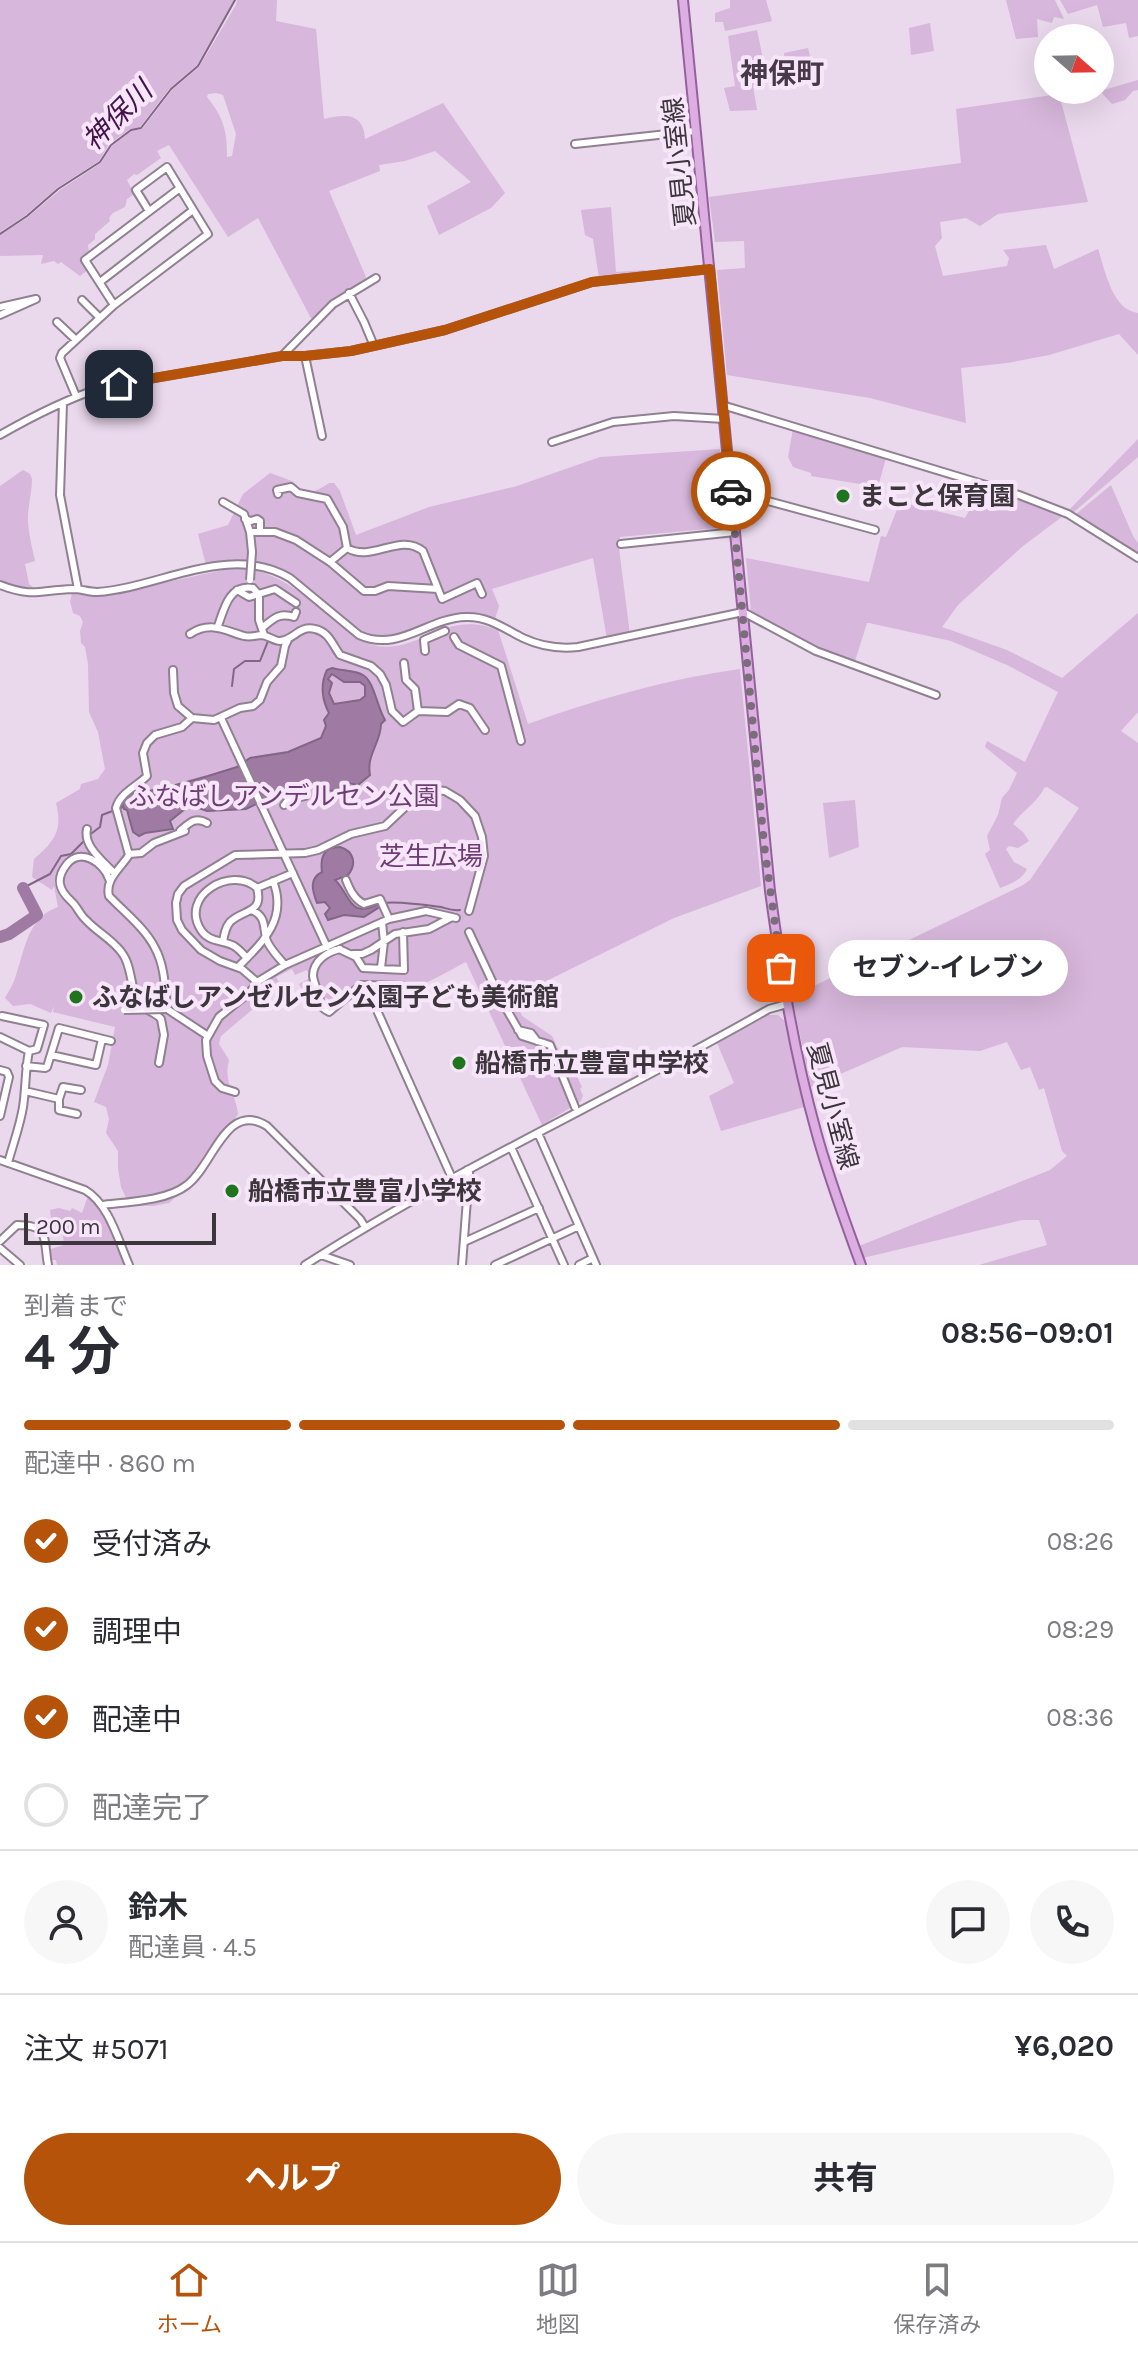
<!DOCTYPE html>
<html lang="ja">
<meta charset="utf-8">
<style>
body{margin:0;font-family:Karla,"Noto Sans JP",sans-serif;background:#f7f7f7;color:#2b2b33;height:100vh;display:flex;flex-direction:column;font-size:30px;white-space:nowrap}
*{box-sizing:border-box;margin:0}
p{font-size:26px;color:#7c7c81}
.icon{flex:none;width:44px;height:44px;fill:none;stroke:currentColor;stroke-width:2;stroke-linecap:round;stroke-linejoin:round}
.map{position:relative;height:1265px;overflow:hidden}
.details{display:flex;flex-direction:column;background:#fff;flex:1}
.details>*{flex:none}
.needle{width:52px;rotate:110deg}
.controls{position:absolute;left:1034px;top:24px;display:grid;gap:16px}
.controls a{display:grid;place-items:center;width:80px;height:80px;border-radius:50%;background:#fff;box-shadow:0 8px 32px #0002;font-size:40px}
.scale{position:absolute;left:24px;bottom:20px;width:192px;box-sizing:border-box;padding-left:8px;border:4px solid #3c353c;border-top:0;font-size:22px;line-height:28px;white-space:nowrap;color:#3c353c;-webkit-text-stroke:6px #f7e5f9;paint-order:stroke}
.pin{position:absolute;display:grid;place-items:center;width:68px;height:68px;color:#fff;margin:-34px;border-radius:16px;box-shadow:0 4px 12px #0006}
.courier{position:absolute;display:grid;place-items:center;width:80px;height:80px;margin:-40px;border:6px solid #b45309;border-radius:50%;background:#fff;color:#222;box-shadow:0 2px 10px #0007}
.bubble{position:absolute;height:56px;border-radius:28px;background:#fff;box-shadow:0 8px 32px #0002;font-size:26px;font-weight:700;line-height:56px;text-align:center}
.head em{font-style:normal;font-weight:700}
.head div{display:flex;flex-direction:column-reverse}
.head{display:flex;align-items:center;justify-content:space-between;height:136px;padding:0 24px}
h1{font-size:52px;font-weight:700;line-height:60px}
.bar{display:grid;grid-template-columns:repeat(4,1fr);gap:12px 8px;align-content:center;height:96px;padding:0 24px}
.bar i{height:10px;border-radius:6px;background:#e1e1e2}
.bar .on{background:#b45309}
.bar p{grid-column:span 4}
.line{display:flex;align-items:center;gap:20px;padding:0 24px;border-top:2px solid #e1e1e2}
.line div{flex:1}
.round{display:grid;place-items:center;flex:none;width:84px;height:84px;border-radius:42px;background:#f7f7f7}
ol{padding:0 24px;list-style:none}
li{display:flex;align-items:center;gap:24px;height:88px}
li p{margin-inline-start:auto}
li .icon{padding:8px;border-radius:50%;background:#b45309;color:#fff;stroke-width:4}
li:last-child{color:#7c7c81}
li i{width:44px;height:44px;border:4px solid #e1e1e2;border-radius:50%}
.cta{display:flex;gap:16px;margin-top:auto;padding:16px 24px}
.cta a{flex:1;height:92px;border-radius:48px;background:#b45309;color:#fff;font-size:32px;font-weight:700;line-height:92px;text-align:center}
.cta a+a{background:#f7f7f7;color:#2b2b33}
.dock{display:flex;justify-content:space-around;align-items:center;height:112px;border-top:2px solid #e1e1e2;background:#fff;font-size:22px;color:#7c7c81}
.dock a{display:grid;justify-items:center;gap:4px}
.dock .on{color:#b45309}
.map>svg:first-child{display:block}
</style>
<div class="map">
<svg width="1138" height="1265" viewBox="0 0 1138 1265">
<rect width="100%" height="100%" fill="#ead8ec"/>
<!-- green -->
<path fill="#d7b7db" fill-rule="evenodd" d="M0 0H234L197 65 169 89 140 127 130 129 109 144 99 161 57 188 26 215 0 232Z
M237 0H277L276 21 316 29 324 119C343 114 364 112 365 139L443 103 505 193 491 208 439 235 427 206 471 182 435 151 405 161 379 165 380 171 329 191 366 277 365 280 332 301 312 320 258 218 228 237 169 145 157 151 161 158 137 175 134 174 127 180 134 194 127 199 125 207 113 213 109 218 110 221 95 234V239L88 245 89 252 81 259 88 270 80 276 61 262 58 264 54 261 41 264 43 255 0 256V235L28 217 60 190 101 163 112 146 131 131 142 129 172 90 199 67 236 5ZM216 93 223 95 236 134 232 156 227 157C227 131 224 118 207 97L208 94Z
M730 0H766L772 21 725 31 723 22H715V13L730 8Z
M1006 0H1055L1064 19 1054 17 1052 23 1037 19 1038 37 1016 39Z
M1060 0H1138V36L1129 38 1126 23 1103 27 1097 5 1068 14Z
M930 23 934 51 911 55 909 28Z
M757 30 766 73 785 69 784 53 808 48 814 73 753 86 757 110 730 111 724 88 735 86 728 36Z
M1138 80V90L1133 91 1125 100 1112 104 1100 91Z
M1059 94 1088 202 998 214 980 226 966 218 940 222 942 238 935 246 943 276 1007 266 1009 258 1003 250 1046 245 1054 269 1098 249C1105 270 1112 310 1138 313V355L1119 334 1049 355 1007 363 961 368 966 423 870 398 727 375 717 270 745 268 744 241 715 242 709 197 961 163 956 109Z
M611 207 616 272 646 270 645 274 599 278 593 239 585 235 581 210Z
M793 429 886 458 878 487 811 476V473L793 467 788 457Z
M1138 439V457L1074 512 1069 510Z
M720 449 727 518 718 528 620 537 619 548 630 635 607 639 593 558 492 589 499 606 495 619C445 600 412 648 370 635 352 630 309 588 292 575 258 558 242 558 206 565L198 534 228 525 243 494 270 473 292 481C302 499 316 492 329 483H334L340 491 356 535 429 507 517 486 600 457Z
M23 470 30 474 32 479C32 491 29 502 28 514 27 528 32 547 35 561L25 564 29 584 35 589 30 592 0 582V486Z
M1111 485 1133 536 1138 543V553L1076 514Z
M982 487 1018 498 1063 516 1023 546 958 605 942 627 1007 650 1062 678 1138 613V712L1121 731 1138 743V1265H979L1047 1245 1039 1220H1022L863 1258 859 1246 1050 1170 1067 1156 1062 1151 1044 1088 1039 1090 1030 1067 1021 1070 1007 1042 980 1051 902 1047 811 1087 792 998 793 996 1023 885 1030 880 1079 808 1047 787 1044 788C1039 801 1022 811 1013 824L1023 832 1029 841 1018 848 1009 846 1006 849 1014 862 1027 869C1022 880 1010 884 1000 888L985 854 990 850 987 836 998 815 1002 798 1009 790 1017 773 985 747 987 741 1025 762 1058 692 1007 665 951 641 869 623H867L855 661 817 648 751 612 746 558 869 582 881 536 886 537 900 502 965 518Z
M242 568C283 572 310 601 341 626 351 633 360 642 373 645 418 656 444 608 498 630L528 724C598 699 667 679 740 669L761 886 674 918 514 997 522 1016 552 1036 565 1064 570 1062 582 1087 580 1089 583 1096 580 1102 542 1125 466 962C446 972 390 1006 369 997L359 1006 353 997 336 1011 327 998 317 997 310 1001 299 984 310 978 307 970 295 975 292 969 276 977 279 982 262 995 254 1008 221 1036 219 1044 229 1060C223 1084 236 1093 238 1114L206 1167 169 1203 153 1206H130L121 1187 118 1168V1151L106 1133 109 1119 106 1107 94 1102 108 1065 115 1027 53 1012 54 1006 51 1013 30 1004 13 1006 5 998C9 991 14 983 16 975 25 949 28 917 58 907L54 886 52 890 32 877 34 859C55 841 63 830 56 803L80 789 81 784 98 779 105 769 98 732 89 712 88 664 85 647 81 643 80 631 83 622 80 616 73 613 70 601 72 593 102 596 228 569Z
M855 800 859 847 829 858 823 803Z
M768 1015H778L785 1021 804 1107 721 1131 709 1096 734 1083 717 1043Z
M88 1196 100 1206 124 1265H57L56 1260H51V1249L64 1245 62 1226 57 1219 51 1218 50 1210 59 1208 70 1211 72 1208 82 1213Z"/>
<!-- water -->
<path fill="#9f7ba4" stroke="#816685" stroke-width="2" fill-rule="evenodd" d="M332 668C341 671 354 670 363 675 374 681 377 707 385 720L381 724C381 742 366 755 370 775L358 785 348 783 334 791 307 788 291 791 279 799H267L246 809 207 811 190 805 170 821 173 829 145 833 139 836 133 832 127 810 124 809 120 795 161 789 208 776 237 767 250 758 288 752 321 738 326 726 324 720 329 713C322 700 320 684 327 670ZM332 674 344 682H360L365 686V696L360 700 334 704 329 693 332 683 328 679Z
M340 847C354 851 357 864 348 875L335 880C351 895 348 920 380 903L381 906 364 917 344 915 328 920 325 914 330 908 325 902 317 903C313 892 308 879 322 872 320 857 324 847 340 847Z"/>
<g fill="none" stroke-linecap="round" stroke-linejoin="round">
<!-- stream -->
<path stroke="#816685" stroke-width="2" d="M0 234 27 216 58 189 100 162 111 145 131 130 141 128 171 89 198 66 235 0
M232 686 234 669 245 661H260L268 641
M88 836 100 827 102 815 123 807
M23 888 50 874 61 856 71 854 84 841
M382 903C395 901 427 905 441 907 448 909 453 911 460 910"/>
<!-- river -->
<path stroke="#9f7ba4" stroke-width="12" d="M0 937 9 934 37 915 23 888"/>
<!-- minor casing -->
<g stroke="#908092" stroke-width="10">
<path id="minor" d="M575 144 695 131
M100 282 193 210
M349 293 364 322 374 346
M82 300 100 318
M114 305 85 260 180 188
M0 307 36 299 0 315
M57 322 76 340
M282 356 333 304 376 278
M305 356 322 436
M76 396 60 358 62 353 114 305 208 234 167 167 136 190 149 211
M63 403 60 495 78 589
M722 405 1019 495 1068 514 1138 558
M0 435C33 416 67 399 103 387L282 356H305L351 351 445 330 592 282 710 269
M552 442 613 422 674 416 724 419
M731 491 875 530
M278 494 277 490 291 487 298 493 327 499 343 527 347 548C372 563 400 532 423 551L442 599 477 583 482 594
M223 502 244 514 250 532 252 552
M245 519 251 521 257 519 260 521V531
M250 532H275L296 540 330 562 364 591H375L388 586 438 589
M621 544 735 532
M330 562 347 548
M0 585C34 598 39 590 73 589 81 589 89 592 97 592 160 588 229 542 290 578L359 635C399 653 427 618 466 617 488 616 505 629 523 638 540 646 559 649 578 647L743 612 816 651 936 695
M237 590 249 597 275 589 296 603
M218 626C224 609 229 584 253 588L259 595V620L264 635
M262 628C273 619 279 612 294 617L296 612
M190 634C210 621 223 630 244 636 250 638 256 635 262 635 269 636 274 641 280 641 294 640 299 625 315 629 329 632 332 644 340 655L371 666 380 674 386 685 392 711 403 722 418 711 415 689 406 680 404 663
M454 637 459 645 501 666 521 741
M425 651 424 640 445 631
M173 670 174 693 178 706 192 718 214 720 240 708 253 706 260 700 267 682 281 666 285 646 289 638
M418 711 447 712 459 704 470 708 485 730
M192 718 182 727 155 735 147 743 143 753 147 776C136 787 120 793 116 808L129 855C120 869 105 879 109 896 124 912 145 928 155 948 165 966 165 989 167 1009L208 1036
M221 718 327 947
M284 805 288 800 305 796
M87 829C83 846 103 861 114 873
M180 831C189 823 195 816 207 823
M129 854 141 853 154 843 185 831
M109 879C104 863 81 847 67 864 55 879 59 890 71 901 77 906 80 915 86 920 97 932 113 940 122 953 133 967 130 994 141 1005 147 1011 156 1013 161 1019L164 1035 159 1063
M346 880C350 890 354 899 364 904L380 899 389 919
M257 888 293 873
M252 910C266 917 263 925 266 938 268 947 279 958 285 965
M469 932 500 998 522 1036 550 1045 575 1107
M223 942C224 935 225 928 230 922 243 909 264 914 257 888 231 865 179 896 201 930 208 942 223 940 234 946 239 949 243 954 247 958
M339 949 356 957 363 968 404 970 403 932
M340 949C327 952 313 961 313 976 314 983 317 989 319 996 321 1005 320 1007 329 1012L361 985 402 986
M353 954H362L371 950 395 934 429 929 452 917
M238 967C263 942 288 919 273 881
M381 968 384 942 382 922
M257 982 242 969 220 961 201 950 182 930 177 920 176 903 178 894 184 886 235 855 305 853 318 850 351 834 385 826 420 793 436 790 445 791 460 800 475 816 482 837 484 856 469 911
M371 997 452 1178
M518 1030 531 1033 537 1041
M0 1037 29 1051 37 1049 44 1025 2 1016
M51 1055 96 1065 102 1039
M26 1066 45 1068 47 1067 59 1028 111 1041
M0 1070 7 1072 9 1077 0 1116
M25 1091 59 1099
M235 1092 222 1088 215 1081 207 1056 206 1040 219 1017 251 991 257 982 285 965 389 919 426 911 456 918
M77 1114 59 1110V1099L63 1087 81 1090
M538 1133 593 1258
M511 1147 564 1265
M0 1160 85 1190C109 1204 118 1240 129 1265
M8 1163C13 1144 20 1126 23 1107 26 1088 25 1070 29 1051
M102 1205C127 1202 167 1201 187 1185 213 1166 226 1100 267 1126L360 1219 365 1227
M0 1241 17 1225C50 1225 43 1237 48 1265
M464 1242 539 1208
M0 1248 20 1265
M321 1255 350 1265
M305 1265C454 1169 616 1097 769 1009L787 1004
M462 1265 469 1173 467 1170
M495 1265 579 1226
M579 1265 593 1258 596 1265"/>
</g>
<!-- major casing -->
<g stroke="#94619c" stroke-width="12">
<path id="major" d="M683 0 770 891C781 972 794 1052 816 1131 828 1176 845 1221 861 1265"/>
</g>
<!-- minor -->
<use href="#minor" stroke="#fff" stroke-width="6"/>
<!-- major -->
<use href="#major" stroke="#dcaee2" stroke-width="8"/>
<!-- minor-bridge casing -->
<g stroke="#908092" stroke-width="10" stroke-linecap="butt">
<path id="minor-bridge" d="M250 580 252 552
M124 1010 167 1009"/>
</g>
<!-- minor-bridge -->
<use href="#minor-bridge" stroke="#fff" stroke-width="6"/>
</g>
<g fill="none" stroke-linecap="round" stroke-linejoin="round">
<!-- done -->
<path stroke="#796e7a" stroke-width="8" stroke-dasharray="0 14.4" d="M731 491 764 844 781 968"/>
<!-- route -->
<path stroke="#b45309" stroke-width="10" d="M119 384 282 356H305L351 351 445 330 592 282 710 269 731 491"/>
</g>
<!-- markers -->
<g fill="#20741e" stroke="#f7e5f9" stroke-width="3">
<circle cx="843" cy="496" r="8"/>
<circle cx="76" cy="997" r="8"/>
<circle cx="459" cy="1063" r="8"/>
<circle cx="232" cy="1191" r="8"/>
</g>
<g text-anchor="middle" stroke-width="8" stroke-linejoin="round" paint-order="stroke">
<!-- street labels -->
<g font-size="26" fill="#3c353c" stroke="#f7e5f9">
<text transform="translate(679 162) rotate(-96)" y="9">夏見小室線</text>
<text transform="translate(833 1106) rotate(75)" y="9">夏見小室線</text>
</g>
<!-- poi labels -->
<g font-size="26" font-weight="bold" fill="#3c353c" stroke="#f7e5f9" text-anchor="start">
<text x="859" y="505">まこと保育園</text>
<text x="92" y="1006">ふなばしアンゼルセン公園子ども美術館</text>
<text x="475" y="1072">船橋市立豊富中学校</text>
<text x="248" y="1200">船橋市立豊富小学校</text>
</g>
<!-- park labels -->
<g font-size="26" fill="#6d3d74" stroke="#f7e5f9">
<text x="284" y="805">ふなばしアンデルセン公園</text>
<text x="431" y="865">芝生広場</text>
</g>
<!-- neighbourhood labels -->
<g font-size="28" font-weight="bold" fill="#483949" stroke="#f7e5f9">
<text x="782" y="83">神保町</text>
</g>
<!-- water labels -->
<g font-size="28" font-style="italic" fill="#421449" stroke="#f7e5f9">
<text transform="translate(117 115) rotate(-45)" y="10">神保川</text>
</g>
</g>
</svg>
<div class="controls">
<a><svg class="needle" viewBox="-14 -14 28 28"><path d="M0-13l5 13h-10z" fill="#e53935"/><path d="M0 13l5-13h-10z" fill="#7c7c81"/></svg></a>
</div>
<div class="scale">200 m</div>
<div class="pin" style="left:781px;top:968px;background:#ea580c"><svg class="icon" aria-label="bag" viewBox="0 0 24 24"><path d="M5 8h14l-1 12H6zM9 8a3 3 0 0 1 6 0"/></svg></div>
<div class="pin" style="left:119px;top:384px;background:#1f2937"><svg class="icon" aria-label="home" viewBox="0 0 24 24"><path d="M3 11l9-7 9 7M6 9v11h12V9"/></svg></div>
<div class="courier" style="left:731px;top:491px"><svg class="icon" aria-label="car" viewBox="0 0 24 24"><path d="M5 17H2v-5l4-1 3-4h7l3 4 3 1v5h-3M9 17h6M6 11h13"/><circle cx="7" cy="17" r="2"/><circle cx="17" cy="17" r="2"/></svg></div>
<div class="bubble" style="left:828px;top:940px;width:240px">セブン-イレブン</div>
</div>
<section class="details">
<div class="head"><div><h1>4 分</h1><p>到着まで</p></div><em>08:56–09:01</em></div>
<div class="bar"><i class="on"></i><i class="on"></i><i class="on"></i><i></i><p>配達中 · 860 m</p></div>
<ol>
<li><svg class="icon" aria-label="check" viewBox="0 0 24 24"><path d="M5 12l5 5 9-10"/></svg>受付済み<p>08:26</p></li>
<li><svg class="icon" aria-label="check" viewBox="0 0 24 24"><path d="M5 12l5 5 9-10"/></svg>調理中<p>08:29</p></li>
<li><svg class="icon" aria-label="check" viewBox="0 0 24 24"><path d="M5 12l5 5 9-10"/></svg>配達中<p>08:36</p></li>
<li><i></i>配達完了</li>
</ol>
<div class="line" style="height:144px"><a class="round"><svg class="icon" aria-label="person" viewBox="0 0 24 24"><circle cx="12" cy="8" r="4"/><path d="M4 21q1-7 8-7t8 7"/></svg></a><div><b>鈴木</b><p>配達員 · 4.5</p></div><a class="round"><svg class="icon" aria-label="chat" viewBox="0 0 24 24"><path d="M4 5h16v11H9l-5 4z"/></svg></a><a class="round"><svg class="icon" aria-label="phone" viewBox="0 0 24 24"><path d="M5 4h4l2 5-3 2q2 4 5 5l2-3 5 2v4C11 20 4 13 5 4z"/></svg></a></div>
<div class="line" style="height:104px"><div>注文 #5071</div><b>¥6,020</b></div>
<div class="cta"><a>ヘルプ</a><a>共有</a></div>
</section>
<nav class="dock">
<a class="on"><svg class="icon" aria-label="home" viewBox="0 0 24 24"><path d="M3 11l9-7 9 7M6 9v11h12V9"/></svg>ホーム</a>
<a><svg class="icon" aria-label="map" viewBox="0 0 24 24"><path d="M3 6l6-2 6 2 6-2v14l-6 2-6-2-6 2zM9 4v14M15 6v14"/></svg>地図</a>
<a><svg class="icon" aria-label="saved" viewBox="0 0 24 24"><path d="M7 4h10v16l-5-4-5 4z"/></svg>保存済み</a>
</nav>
